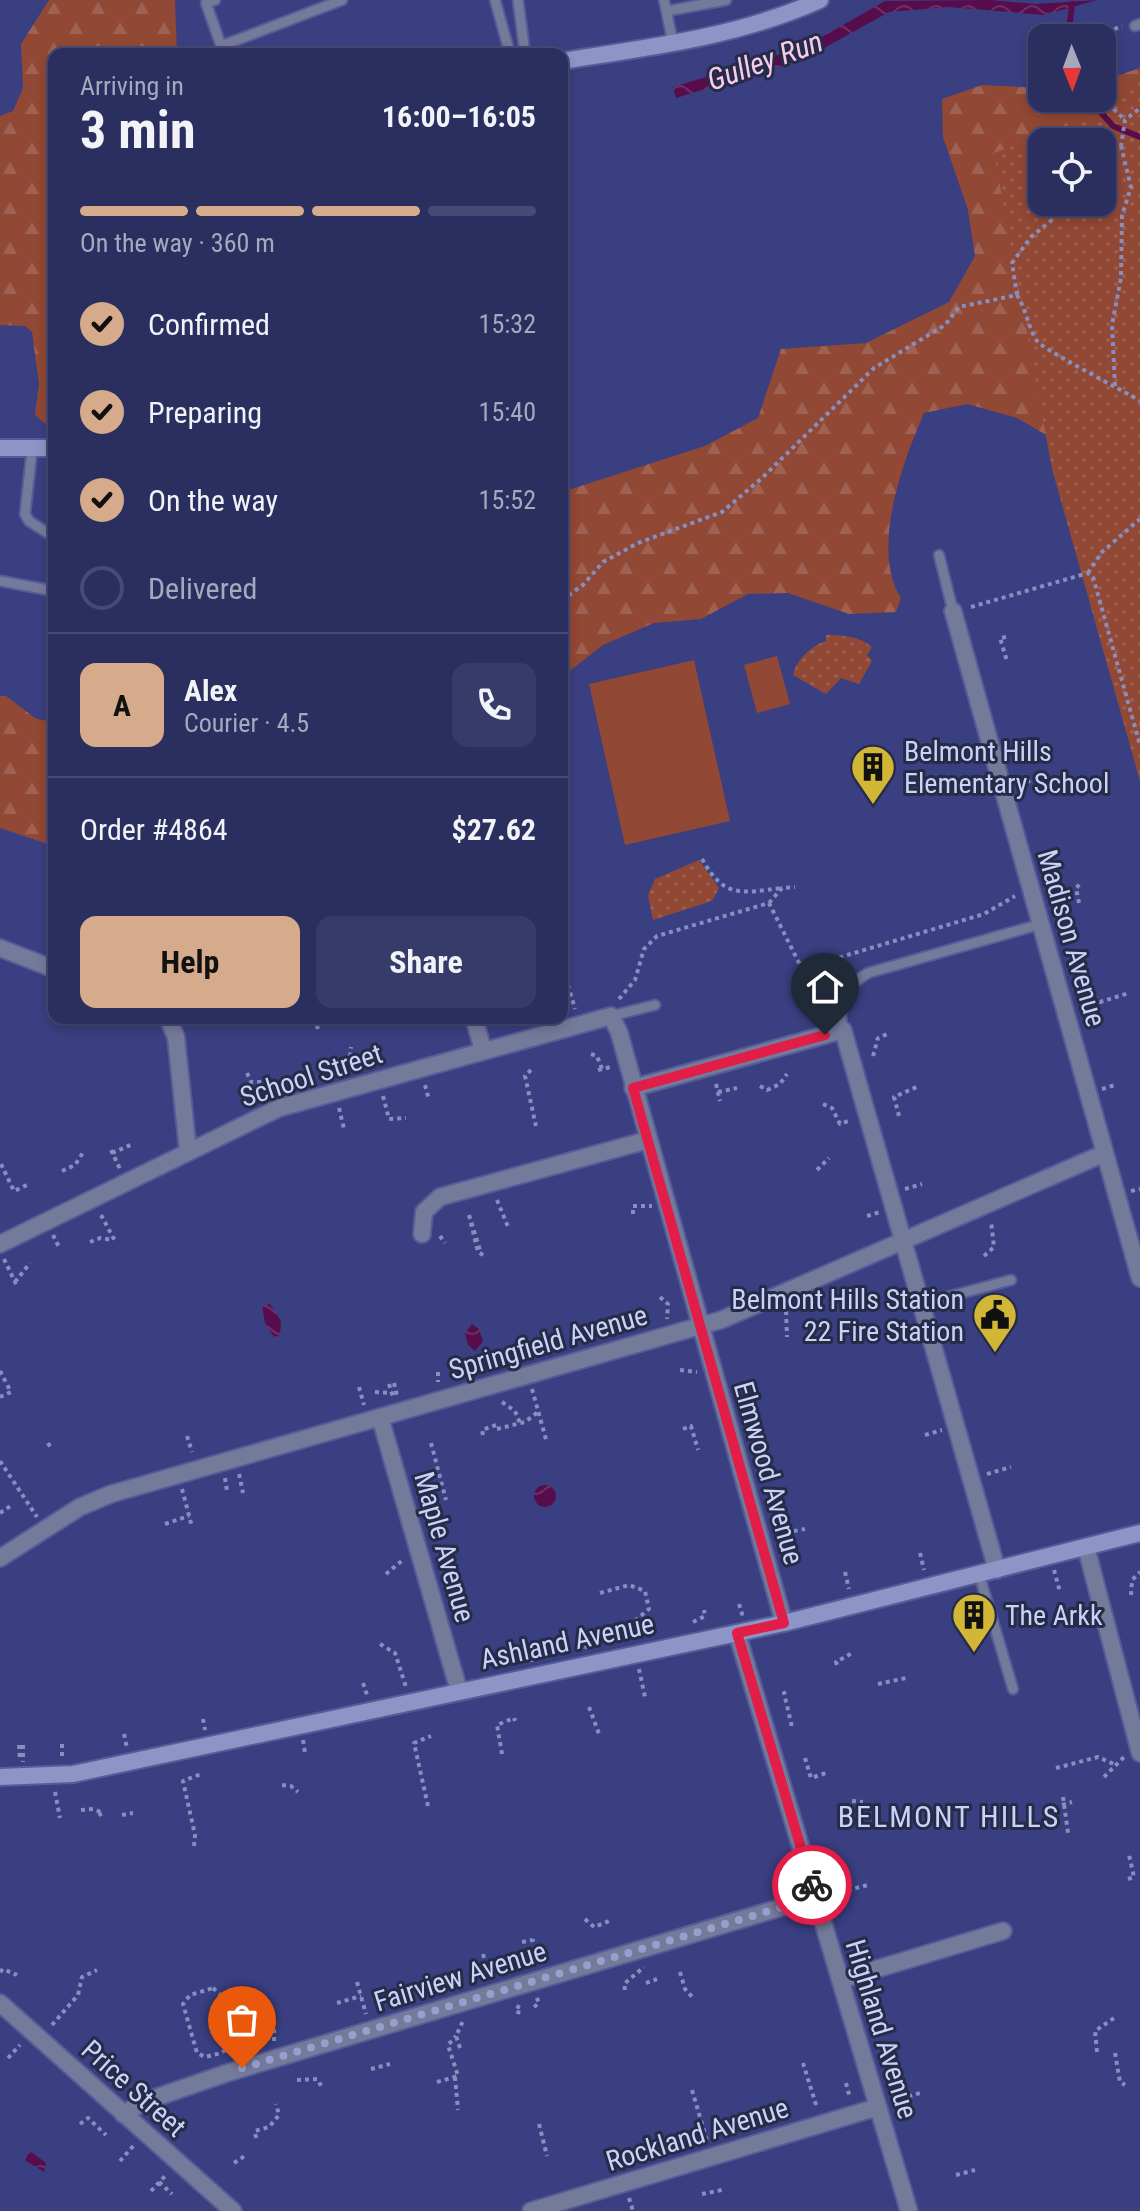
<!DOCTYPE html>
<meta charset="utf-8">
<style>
body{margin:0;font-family:"Roboto Condensed",sans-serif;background:#373b69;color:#f1f3f6;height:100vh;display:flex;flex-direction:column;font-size:30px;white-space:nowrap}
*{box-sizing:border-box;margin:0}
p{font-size:26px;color:#a6a9bd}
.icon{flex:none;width:44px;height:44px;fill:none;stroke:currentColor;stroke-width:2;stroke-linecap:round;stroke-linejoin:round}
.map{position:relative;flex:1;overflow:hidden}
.sheet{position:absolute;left:48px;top:48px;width:520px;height:976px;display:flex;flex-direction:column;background:#2b2f60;border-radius:16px;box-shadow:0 4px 12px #0003,0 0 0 2px #474a75}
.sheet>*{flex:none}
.needle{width:52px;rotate:179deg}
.buttons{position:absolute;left:1028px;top:24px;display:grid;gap:16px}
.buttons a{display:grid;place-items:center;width:88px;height:88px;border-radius:16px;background:#2b2f60;box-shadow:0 4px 12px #0003,0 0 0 2px #474a75;font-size:40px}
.pin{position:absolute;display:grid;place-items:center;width:68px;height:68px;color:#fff;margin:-82px -34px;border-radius:50% 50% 50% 0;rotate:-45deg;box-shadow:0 0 8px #0007}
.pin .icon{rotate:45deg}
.courier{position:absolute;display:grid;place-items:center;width:80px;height:80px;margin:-40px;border:6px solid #e11d48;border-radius:50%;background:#fff;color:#222;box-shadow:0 2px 10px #0007}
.summary em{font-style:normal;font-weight:700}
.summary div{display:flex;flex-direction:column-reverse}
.summary{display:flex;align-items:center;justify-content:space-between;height:136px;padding:0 32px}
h1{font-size:52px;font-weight:700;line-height:60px}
.bar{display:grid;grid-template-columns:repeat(4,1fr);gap:12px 8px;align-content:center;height:96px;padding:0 32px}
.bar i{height:10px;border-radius:6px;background:#474a75}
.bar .on{background:#d6ab8b}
.bar p{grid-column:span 4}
.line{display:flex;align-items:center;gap:20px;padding:0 32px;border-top:2px solid #474a75}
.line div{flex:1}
.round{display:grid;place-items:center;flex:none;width:84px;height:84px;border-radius:16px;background:#373b69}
ol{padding:0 32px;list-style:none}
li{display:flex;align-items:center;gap:24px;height:88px}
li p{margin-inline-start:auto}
li .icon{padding:8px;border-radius:50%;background:#d6ab8b;color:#111;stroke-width:4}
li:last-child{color:#a6a9bd}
li i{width:44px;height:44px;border:4px solid #474a75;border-radius:50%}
.action{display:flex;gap:16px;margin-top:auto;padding:16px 32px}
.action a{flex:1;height:92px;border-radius:16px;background:#d6ab8b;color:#111;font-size:32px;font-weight:700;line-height:92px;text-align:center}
.action a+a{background:#373b69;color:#f1f3f6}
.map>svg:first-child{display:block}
</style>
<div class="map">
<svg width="1140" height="2211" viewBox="0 0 1140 2211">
<defs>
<pattern id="forest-firs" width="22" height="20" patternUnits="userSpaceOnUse" patternTransform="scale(2)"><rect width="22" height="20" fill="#914834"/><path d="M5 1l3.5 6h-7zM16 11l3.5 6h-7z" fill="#9f6252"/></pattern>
<pattern id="park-dots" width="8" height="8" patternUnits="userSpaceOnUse" patternTransform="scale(2)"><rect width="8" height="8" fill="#914834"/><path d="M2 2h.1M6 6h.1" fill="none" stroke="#9f6252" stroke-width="1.8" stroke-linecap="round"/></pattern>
<pattern id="water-waves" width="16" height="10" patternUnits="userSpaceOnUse" patternTransform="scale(2)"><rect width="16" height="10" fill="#570d4b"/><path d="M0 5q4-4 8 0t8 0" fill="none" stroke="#6e2f66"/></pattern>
</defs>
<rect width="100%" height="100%" fill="#393f80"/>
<!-- forest -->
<path fill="url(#forest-firs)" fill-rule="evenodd" d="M49 0H175L177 54H54V425L48 426 35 415 39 384 32 332 25 326 0 325V116L13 111 23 88 21 44Z
M1140 68V624L1048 436 1017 418 967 404 924 413C903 462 870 549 901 598L896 612 849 614 788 593 748 594 701 619 654 623 603 645 562 677V492L705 446 758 418 781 349 866 343 949 302 975 256 968 210 943 137 942 99 982 85 1042 88V98H1102V81ZM1042 142H1102V202H1042Z
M0 696H6L35 718 54 723V846L0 828Z"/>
<!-- park -->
<path fill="url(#park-dots)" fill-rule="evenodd" d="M1140 81V781L1052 469 994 153 1106 112ZM1102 142V202H1042V142Z
M826 635C842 635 859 636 872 647L867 655 872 661 859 684 841 678 826 694 793 675C797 659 811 646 826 641Z
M699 860 719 888 712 901 653 920 648 895 655 879Z"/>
<!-- pitch -->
<path fill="#914834" d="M777 656 790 704 757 713 744 665Z
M694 660 730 821 625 845 589 684Z"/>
<!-- water -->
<path fill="url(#water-waves)" d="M991 0 1036 4 1097 0 1044 15 949 7 889 12 806 58 676 98 673 87 804 47 885 1Z
M270 1304 281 1321 280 1335 274 1337 265 1323 262 1306Z
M472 1324 479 1329 483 1341 475 1351 468 1345 465 1333Z
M534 1496a11 11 0 1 1 22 0a11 11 0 1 1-22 0Z
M30 2151 46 2163 44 2172 25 2160Z"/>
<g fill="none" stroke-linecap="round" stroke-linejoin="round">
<!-- stream -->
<path stroke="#570d4b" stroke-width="6" d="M1068 38 1072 4
M1088 98 1113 126 1140 137"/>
<!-- lane casing -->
<g stroke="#565c98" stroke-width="13">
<path id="lane" d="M215 0 206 3 224 54
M495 0 510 54
M518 0 525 54
M664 0 673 43
M667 11 726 0
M1135 26 1140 24
M221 46 342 0
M32 450 25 514 29 521 54 537
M939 555 953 611
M0 581 54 591
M611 1016 655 1005
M843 1030C837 1004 844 987 868 973L1041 924
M921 1304 1011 1280
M979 1574 1013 1689"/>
</g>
<!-- street casing -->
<g stroke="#565c98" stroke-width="20">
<path id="street" d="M953 611 1140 1278
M0 948 54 969
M168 1018 176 1037 188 1151
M474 1018 483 1050
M633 1088 843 1030 997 1570
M422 1234 424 1212 440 1197 648 1140
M0 1244 279 1108 611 1016 619 1032 784 1623
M380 1417 459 1691
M1086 1547 1140 1753
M0 1558 80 1507 111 1494 721 1320 1105 1153
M737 1633 909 2211
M840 1980 1003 1931
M0 2003 233 2211
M123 2114 146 2101 227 2073 816 1897
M531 2211 878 2107"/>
</g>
<!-- secondary casing -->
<g stroke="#565c98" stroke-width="20">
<path id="secondary" d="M562 61C650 47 738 37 820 0
M0 448H54
M0 1777 73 1774 784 1623 1140 1533"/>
</g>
<!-- path -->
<path stroke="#878ec0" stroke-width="4" stroke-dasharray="4 4" stroke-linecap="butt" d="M1092 38 1122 26
M1102 98 1125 120
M1102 162 1121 146 1125 120 1140 108
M1017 295 1012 263 1031 237 1074 202
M1115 386 1112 325 1121 278 1122 215 1131 187 1121 146
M1088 573 1102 552 1140 519
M562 600 583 585 603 562 638 543 722 512 762 478 874 368 945 325 959 307 1017 295C1026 309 1028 327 1037 341 1042 349 1124 391 1140 401
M971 607 1088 573 1093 577 1140 745
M1006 637 1000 638 1007 661
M1019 784 1043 777
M702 859C724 899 742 893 782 888
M769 903 782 888 795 887
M1079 903 1076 888 1082 882
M801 969 984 914 1015 896
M568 985 575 1009
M619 999 635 980 644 949 657 936 769 903 799 963 814 1019
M1092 999 1100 1002 1129 993
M1082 1002 1096 996
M318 1029 316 1023 321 1018
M591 1054 597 1056 602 1069
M873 1056 878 1038 890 1033
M329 1066 350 1058 351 1047
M531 1070 525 1076 536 1126
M598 1070 611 1067
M247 1073 251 1082H288
M716 1084 720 1101
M425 1085 429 1100
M760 1086 767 1090 780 1084 787 1074
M1102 1089 1115 1085
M718 1092 737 1088
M383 1096 389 1119 406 1118
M823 1104 832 1108 840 1124 851 1120
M339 1108 344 1129
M899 1116 894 1097 919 1086
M111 1150 120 1169
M112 1153 133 1144
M1 1164 14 1191 27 1185
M817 1170 829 1158
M62 1171 75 1165 84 1151
M905 1189 922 1184
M1131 1191 1140 1189
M497 1200 509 1229
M633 1214V1206H652
M101 1215 115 1241
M469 1215 478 1252 485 1256
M469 1215 480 1250
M867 1216 880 1212
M53 1235 59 1247
M440 1236 445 1243
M90 1242 100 1238 113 1240
M984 1256 994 1247 991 1221
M4 1259 17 1286
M15 1282 30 1263
M660 1297 668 1304 667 1319
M786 1311 787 1337
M680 1370 697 1372
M0 1371 11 1392 0 1397
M438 1372V1382
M394 1383 397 1396
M389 1384 393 1397
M359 1387 364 1405
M532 1389 547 1443
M375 1392 392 1393
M502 1402 515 1411 520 1423
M497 1429 525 1422 538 1412
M683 1429 691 1426 698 1450
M483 1435 482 1430 496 1425
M925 1435 942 1430
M187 1436 192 1452
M48 1443 52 1450
M431 1443 446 1500
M0 1461 37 1517
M239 1474 243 1493
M987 1474 1011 1467
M225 1478 227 1491
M182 1489 192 1527
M782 1512 790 1532
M0 1513 12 1505
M165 1524 189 1516
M778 1534 805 1529
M920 1553 924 1570
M1054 1570 1060 1592
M845 1572 849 1589
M386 1574 404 1559
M600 1593 629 1585 645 1591 649 1609 630 1625 608 1629
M1131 1595 1132 1580 1140 1572
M739 1604 743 1617
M693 1622 705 1616 704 1610
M584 1637 587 1650
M578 1638 582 1651
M380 1644 395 1653 406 1687
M544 1647 547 1659
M529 1651 532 1662
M837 1665 836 1662 854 1652
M639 1669 645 1697
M363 1683 367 1695
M878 1684 906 1678
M786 1692 784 1693 792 1727
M589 1707 599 1734
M203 1719 205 1730
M124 1734 127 1748
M303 1740 305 1753
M19 1745 20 1761
M23 1745V1762
M502 1754 497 1725 514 1718 515 1721
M62 1756V1744
M805 1758 811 1778 826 1773
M1056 1768 1098 1757 1116 1765
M1104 1777 1124 1757
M282 1785 291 1786 298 1792
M55 1792 60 1818
M1063 1797 1068 1833
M852 1801 863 1802
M1062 1805 1072 1802
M428 1806 414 1743 431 1736
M81 1810 93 1809 103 1813 97 1816
M122 1815 133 1813
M194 1846 195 1835 183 1781 201 1774
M1128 1879 1134 1877 1129 1855
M832 1894 868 1885
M585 1919 594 1927 609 1921
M522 1942 533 1940 532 1936
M483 1954 490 1979
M0 1972 3 1969 17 1975
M680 1972 685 1989 693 1998
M471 1977 488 1972
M357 1982 366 2014
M646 1983 657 1979
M213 1988 223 1997 234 2044 221 2053 205 2057 197 2053 183 2004 190 1995Z
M625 1990 624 1984 644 1967
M337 2003 361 1996
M519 2005 516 2012 523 2013
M534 2007 539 2003 536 1996
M52 2025 78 1995 82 1977 97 1970
M274 2041V2020
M460 2048 456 2036 463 2021
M1097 2052 1095 2031 1114 2018
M1115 2053 1120 2082 1125 2085
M8 2058 20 2045
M803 2063 817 2108
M888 2068 892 2081
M371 2069 390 2064
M455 2077 458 2110
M297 2080 317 2079 323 2089
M437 2082 458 2076 448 2045 456 2036
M846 2083 850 2098
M692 2090 707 2141
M893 2101 920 2093
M80 2124 88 2118 106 2135
M539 2124 547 2156
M256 2138 255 2131 269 2127 279 2115 276 2104
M120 2161 134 2145
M234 2163 246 2155
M956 2175 975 2170
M159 2182 172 2194
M151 2191 166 2175
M702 2194 722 2190
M629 2198 633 2211"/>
<!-- lane -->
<use href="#lane" stroke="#747a99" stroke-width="9"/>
<!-- street -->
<use href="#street" stroke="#747a99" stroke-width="16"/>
<!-- secondary -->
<use href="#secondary" stroke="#8c95c6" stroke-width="16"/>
</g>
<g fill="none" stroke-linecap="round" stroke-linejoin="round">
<!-- done -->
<path stroke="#979fce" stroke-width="8" stroke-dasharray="0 14.4" d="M242 2068 816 1897 812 1885"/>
<!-- route -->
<path stroke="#e11d48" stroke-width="10" d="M812 1885 737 1633 784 1623 633 1088 825 1035"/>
</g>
<!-- icons -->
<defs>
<g id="building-pin" transform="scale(2.3)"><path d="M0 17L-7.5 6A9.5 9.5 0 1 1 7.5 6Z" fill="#d2b635" stroke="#262b48"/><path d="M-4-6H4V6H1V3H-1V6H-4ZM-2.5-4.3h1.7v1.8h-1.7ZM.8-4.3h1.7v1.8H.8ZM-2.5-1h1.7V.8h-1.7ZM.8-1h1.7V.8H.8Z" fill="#111"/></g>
<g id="civic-pin" transform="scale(2.3)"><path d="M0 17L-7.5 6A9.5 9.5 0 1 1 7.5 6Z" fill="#d2b635" stroke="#262b48"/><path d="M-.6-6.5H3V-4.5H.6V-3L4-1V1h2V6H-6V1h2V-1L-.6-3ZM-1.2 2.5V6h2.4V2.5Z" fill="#111"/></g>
</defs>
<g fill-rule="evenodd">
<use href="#building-pin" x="873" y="767"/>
<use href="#civic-pin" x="995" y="1315"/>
<use href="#building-pin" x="974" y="1615"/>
</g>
<g text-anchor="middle" stroke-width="6" stroke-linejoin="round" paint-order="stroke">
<!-- poi labels -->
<g font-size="28" fill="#cad2f8" stroke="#262b48" text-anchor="start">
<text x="904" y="761">Belmont Hills<tspan x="904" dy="32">Elementary School</tspan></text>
<text x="964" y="1309" text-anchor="end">Belmont Hills Station<tspan x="964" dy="32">22 Fire Station</tspan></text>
<text x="1005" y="1625">The Arkk</text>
</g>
<!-- street labels -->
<g font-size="28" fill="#cad2f8" stroke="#262b48">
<text transform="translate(1072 938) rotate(74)" y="10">Madison Avenue</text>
<text transform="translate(311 1075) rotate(-18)" y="10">School Street</text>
<text transform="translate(548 1342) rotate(-16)" y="10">Springfield Avenue</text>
<text transform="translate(769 1473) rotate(74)" y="10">Elmwood Avenue</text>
<text transform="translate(445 1547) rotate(74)" y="10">Maple Avenue</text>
<text transform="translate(567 1641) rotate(-12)" y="10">Ashland Avenue</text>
<text transform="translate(460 1976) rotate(-17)" y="10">Fairview Avenue</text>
<text transform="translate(882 2029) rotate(73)" y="10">Highland Avenue</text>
<text transform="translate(134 2088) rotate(42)" y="10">Price Street</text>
<text transform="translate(697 2134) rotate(-17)" y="10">Rockland Avenue</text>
</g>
<!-- water labels -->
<g font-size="30" font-style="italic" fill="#f7cceb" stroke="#262b48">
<text transform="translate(765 61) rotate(-20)" y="10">Gulley Run</text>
</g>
<!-- neighbourhood labels -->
<g font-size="30" letter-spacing="2" fill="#cad2f8" stroke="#262b48">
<text x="949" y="1827">BELMONT HILLS</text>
</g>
</g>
</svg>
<div class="buttons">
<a><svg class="needle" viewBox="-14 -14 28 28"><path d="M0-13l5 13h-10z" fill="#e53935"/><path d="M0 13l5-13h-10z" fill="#a6a9bd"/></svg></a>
<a><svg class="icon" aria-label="locate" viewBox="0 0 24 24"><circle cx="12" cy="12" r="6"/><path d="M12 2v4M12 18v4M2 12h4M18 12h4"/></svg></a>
</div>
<div class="pin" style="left:242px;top:2068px;background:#ea580c"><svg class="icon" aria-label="bag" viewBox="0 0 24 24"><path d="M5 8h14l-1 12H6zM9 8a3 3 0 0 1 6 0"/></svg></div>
<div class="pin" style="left:825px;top:1035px;background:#1f2937"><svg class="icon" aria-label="home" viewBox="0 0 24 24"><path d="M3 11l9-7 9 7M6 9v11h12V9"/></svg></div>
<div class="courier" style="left:812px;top:1885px"><svg class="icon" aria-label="bike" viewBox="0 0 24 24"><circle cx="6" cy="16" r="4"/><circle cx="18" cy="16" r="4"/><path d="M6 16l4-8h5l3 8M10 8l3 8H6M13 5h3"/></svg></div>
<section class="sheet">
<div class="summary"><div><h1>3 min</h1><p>Arriving in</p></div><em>16:00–16:05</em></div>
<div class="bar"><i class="on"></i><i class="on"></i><i class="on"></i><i></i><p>On the way · 360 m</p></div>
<ol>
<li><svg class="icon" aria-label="check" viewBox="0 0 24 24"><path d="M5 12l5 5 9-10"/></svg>Confirmed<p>15:32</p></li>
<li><svg class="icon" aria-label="check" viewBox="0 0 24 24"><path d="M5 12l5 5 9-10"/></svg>Preparing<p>15:40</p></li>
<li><svg class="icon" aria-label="check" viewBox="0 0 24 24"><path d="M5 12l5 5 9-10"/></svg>On the way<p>15:52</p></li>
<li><i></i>Delivered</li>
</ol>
<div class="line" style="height:144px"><b class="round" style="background:#d6ab8b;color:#111">A</b><div><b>Alex</b><p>Courier · 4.5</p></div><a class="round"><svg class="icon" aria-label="phone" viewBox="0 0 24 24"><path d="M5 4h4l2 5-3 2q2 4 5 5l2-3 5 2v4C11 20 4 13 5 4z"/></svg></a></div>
<div class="line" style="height:104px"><div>Order #4864</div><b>$27.62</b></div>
<div class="action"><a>Help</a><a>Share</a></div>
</section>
</div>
